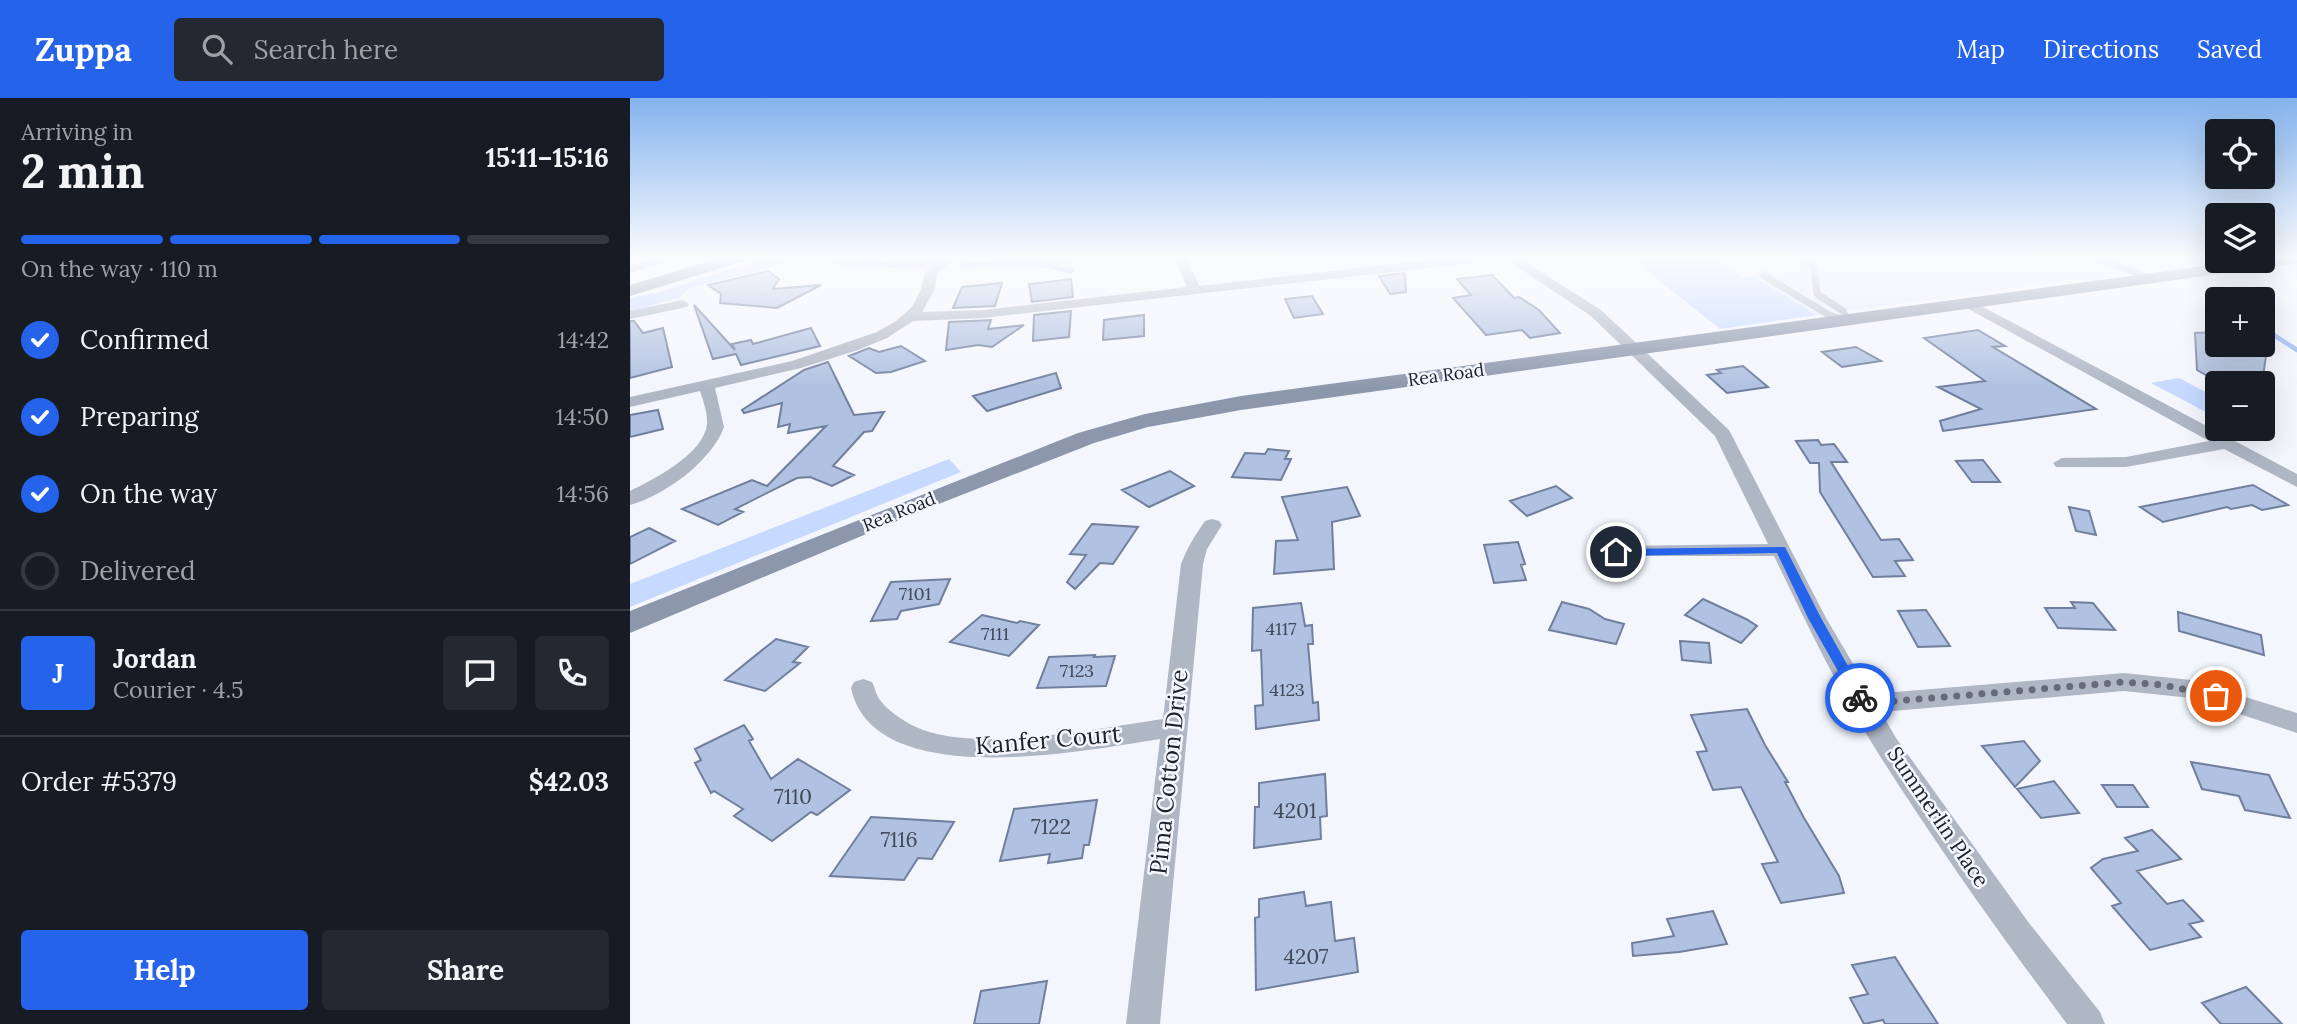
<!DOCTYPE html>
<meta charset="utf-8">
<style>
body{margin:0;font-family:Lora,serif;background:#242831;color:#f1f3f6;height:100vh;display:flex;flex-direction:column;font-size:26px;white-space:nowrap}
*{box-sizing:border-box;margin:0}
p{font-size:23px;color:#9ea1a6}
.icon{flex:none;width:38px;height:38px;fill:none;stroke:currentColor;stroke-width:2;stroke-linecap:round;stroke-linejoin:round}
.map{position:relative;flex:1;overflow:hidden}
.panel{display:flex;flex-direction:column;background:#171b24;width:630px}
.panel>*{flex:none}
.controls{position:absolute;left:1575px;top:21px;display:grid;gap:14px}
.controls a{display:grid;place-items:center;width:70px;height:70px;border-radius:7px;background:#171b24;box-shadow:0 7px 28px #0002;font-size:35px}
.pin{position:absolute;display:grid;place-items:center;width:60px;height:60px;color:#fff;margin:-30px;border:4px solid #fff;border-radius:50%;box-shadow:0 2px 7px #0007}
.courier{position:absolute;display:grid;place-items:center;width:70px;height:70px;margin:-35px;border:5px solid #2563eb;border-radius:50%;background:#fff;color:#222;box-shadow:0 2px 9px #0007}
.summary em{font-style:normal;font-weight:800}
.summary div{display:flex;flex-direction:column-reverse}
.summary{display:flex;align-items:center;justify-content:space-between;height:119px;padding:0 21px}
h1{font-size:46px;font-weight:800;line-height:52px}
.bar{display:grid;grid-template-columns:repeat(4,1fr);gap:10px 7px;align-content:center;height:84px;padding:0 21px}
.bar i{height:9px;border-radius:5px;background:#363941}
.bar .on{background:#2563eb}
.bar p{grid-column:span 4}
.line{display:flex;align-items:center;gap:18px;padding:0 21px;border-top:2px solid #363941}
.line div{flex:1}
.round{display:grid;place-items:center;flex:none;width:74px;height:74px;border-radius:7px;background:#242831}
ol{padding:0 21px;list-style:none}
li{display:flex;align-items:center;gap:21px;height:77px}
li p{margin-inline-start:auto}
li .icon{padding:7px;border-radius:50%;background:#2563eb;color:#fff;stroke-width:4}
li:last-child{color:#9ea1a6}
li i{width:38px;height:38px;border:4px solid #363941;border-radius:50%}
.primary-button{display:flex;gap:14px;margin-top:auto;padding:14px 21px}
.primary-button a{flex:1;height:80px;border-radius:7px;background:#2563eb;color:#fff;font-size:28px;font-weight:800;line-height:80px;text-align:center}
.primary-button a+a{background:#242831;color:#f1f3f6}
header{display:flex;align-items:center;gap:42px;box-sizing:border-box;height:98px;padding:0 35px;background:#2563eb;color:#fff}
header strong{font-size:33px}
nav{display:flex;gap:38px;margin-inline-start:auto;font-size:24px}
.search{width:490px;height:63px;background:#242831;display:flex;align-items:center;gap:18px;box-sizing:border-box;padding:0 24px;border-radius:7px;color:#9ea1a6;font-size:26px}
main{display:flex;flex:1;min-height:0}
.map>svg:first-child{display:block}
</style>
<header>
<strong>Zuppa</strong>
<div class="search"><svg class="icon" aria-label="search" viewBox="0 0 24 24"><circle cx="10" cy="10" r="6"/><path d="M15 15l6 6"/></svg>Search here</div>
<nav><a>Map</a><a>Directions</a><a>Saved</a></nav>
</header>
<main>
<section class="panel">
<div class="summary"><div><h1>2 min</h1><p>Arriving in</p></div><em>15:11–15:16</em></div>
<div class="bar"><i class="on"></i><i class="on"></i><i class="on"></i><i></i><p>On the way · 110 m</p></div>
<ol>
<li><svg class="icon" aria-label="check" viewBox="0 0 24 24"><path d="M5 12l5 5 9-10"/></svg>Confirmed<p>14:42</p></li>
<li><svg class="icon" aria-label="check" viewBox="0 0 24 24"><path d="M5 12l5 5 9-10"/></svg>Preparing<p>14:50</p></li>
<li><svg class="icon" aria-label="check" viewBox="0 0 24 24"><path d="M5 12l5 5 9-10"/></svg>On the way<p>14:56</p></li>
<li><i></i>Delivered</li>
</ol>
<div class="line" style="height:126px"><b class="round" style="background:#2563eb;color:#fff">J</b><div><b>Jordan</b><p>Courier · 4.5</p></div><a class="round"><svg class="icon" aria-label="chat" viewBox="0 0 24 24"><path d="M4 5h16v11H9l-5 4z"/></svg></a><a class="round"><svg class="icon" aria-label="phone" viewBox="0 0 24 24"><path d="M5 4h4l2 5-3 2q2 4 5 5l2-3 5 2v4C11 20 4 13 5 4z"/></svg></a></div>
<div class="line" style="height:91px"><div>Order #5379</div><b>$42.03</b></div>
<div class="primary-button"><a>Help</a><a>Share</a></div>
</section>
<div class="map">
<svg width="1667" height="926" viewBox="0 0 1667 926">
<rect width="100%" height="100%" fill="#f3f6fd"/>
<!-- built -->
<path fill="#e5edfd" d="M1085 160H1574L1580 162 1176 219Z"/>
<!-- green -->
<path fill="#c6d9ff" d="M133 160 314 161 301 172 223 170 174 162 61 189 50 199 0 214V200L33 193Z
M396 160H444L445 169 324 172 335 163Z
M1001 160H1085L1112 179H1124L1186 217 1090 231Z
M1549 280 1587 300V320L1521 285Z
M319 361 331 374 0 509V486Z"/>
<g fill="none" stroke-linecap="round" stroke-linejoin="round">
<!-- stream -->
<path stroke="#8eb1f6" stroke-width="4.5" d="M197 160H200
M215 160 261 167H291
M334 167 396 163 442 173
M1597 196 1602 201
M1633 230 1667 252"/>
</g>
<!-- building -->
<path fill="#b0c1e1" stroke="#707f9d" stroke-width="2" d="M138 173 149 181 143 191 191 187 147 210 90 205 91 196 78 187Z
M775 175 776 194 760 196 749 178Z
M862 177 884 200 889 199 909 212 930 235 900 240 892 232 856 237 823 200 841 197 827 181Z
M441 181 443 199 402 204 399 186Z
M372 185 365 208 323 210 332 189Z
M682 198 693 216 664 220 655 201Z
M64 207 105 252 102 246 121 242 123 246 181 230 190 248 111 267 106 256 83 261Z
M441 213 439 239 403 243 404 217Z
M514 217V238L473 242 474 222Z
M361 222 358 231 394 227 362 249 348 247 316 252 319 224Z
M0 223H4L13 235 33 230 42 269 0 280Z
M1348 232 1375 248 1363 249 1466 311 1313 333 1310 323 1351 311 1308 289 1355 283 1294 240Z
M1587 234V247H1613L1636 258 1632 285H1590L1567 272 1565 235Z
M271 248 295 263 261 274 246 275 219 258 239 250 249 254Z
M1226 249 1251 263 1212 269 1192 254Z
M198 264 224 317 254 314 242 333 234 334 203 368 224 377 202 388 180 379 167 380 105 411 113 414 88 427 52 411 122 382 137 388 196 328 158 335 160 326 148 329 152 305 114 315 112 312 174 272Z
M1113 268 1138 289 1097 295 1077 277 1091 275 1087 272Z
M426 275 431 290 357 313 343 298Z
M28 312 33 331 0 339V317Z
M1188 342 1191 347 1204 346 1217 364H1201L1251 442 1269 441 1283 462 1265 463 1275 478 1243 479 1190 394 1189 365H1180L1166 343Z
M638 351 659 353 655 361H661L651 382 602 379 615 355 635 356Z
M1353 362 1370 384H1342L1326 363Z
M540 373 564 388 519 409 492 392Z
M1623 387 1658 407 1632 412 1622 407 1601 411 1597 409 1533 424 1510 409Z
M926 388 942 400 897 418 880 403Z
M717 389 730 418 702 424 704 471 644 476 646 443 668 442 652 399Z
M1439 409 1459 413 1466 437 1446 433Z
M462 426 508 429 483 466 470 465 445 491 437 484 456 457 440 456Z
M19 430 45 443 0 466V439Z
M888 444 895 466 891 467 896 482 864 485 854 447Z
M320 481 309 506 271 513 267 521 241 523 261 484Z
M1073 501 1116 521 1127 528 1111 545 1055 517Z
M932 504 959 511 975 521 994 526 986 546 919 532Z
M1441 504 1463 505 1485 532 1428 530 1415 510H1445Z
M671 505 675 528 682 527 683 546H678L683 605 688 604 689 622 626 631 625 608 633 607 631 552 622 553 623 510Z
M1296 512 1320 548 1288 549 1268 513Z
M1548 514 1631 537 1634 557 1549 533Z
M352 517 387 525 390 523 409 527 379 558 320 544Z
M146 541 178 549 163 564 170 565 135 593 95 582Z
M1050 543 1079 545 1081 565 1052 562Z
M465 557 464 559 485 558 476 588 407 590 419 559Z
M1117 611 1135 647 1158 684H1155L1174 720 1209 778 1214 795 1151 805 1132 766 1148 764 1111 689 1083 692 1067 654 1077 653 1061 617Z
M114 627 123 641 119 643 141 681 168 661 220 692 187 717 181 714 142 743 104 718 113 711 84 693 81 695 65 665 71 662 65 651Z
M1394 643 1410 663 1385 689 1352 648Z
M1561 664 1639 677 1660 720 1615 712 1609 698 1572 691Z
M695 676 697 718 690 719 691 741 624 750 625 709H629V685Z
M1424 683 1449 715 1411 720 1387 691Z
M1472 687H1503L1518 709H1487Z
M467 702 459 747H454L452 760 418 765 420 756 370 763 384 711Z
M241 719 324 724 302 761 288 760 274 782 200 778Z
M1522 732 1551 761 1507 773 1537 806 1553 802 1573 823 1559 826 1571 839 1520 852 1482 808 1491 805 1461 770 1473 761 1508 753 1495 740Z
M674 794 676 808 701 804 705 843 724 840 728 874 626 892 625 820 629 819V801Z
M1083 813 1097 846 1049 854 1003 858 1002 845 1044 838 1037 821Z
M1265 859 1275 875 1308 926H1255L1253 922 1234 926 1220 900 1238 896 1222 867Z
M417 883 409 926H344L351 893Z
M1616 889 1652 926H1591L1572 905Z"/>
<g fill="none" stroke-linecap="round" stroke-linejoin="round">
<!-- service -->
<path stroke="#afb7c5" stroke-width="7" d="M1171 160 1184 168 1187 196 1213 213 1218 223
M1468 160 1519 180
M1133 177 1199 217 1216 222"/>
<!-- minor -->
<path fill="#afb7c5" fill-rule="evenodd" d="M25 160H46L0 175V167Z
M310 160H324L307 176 305 191 292 214 353 212 557 189 545 160H557L569 188 816 160H857L851 164 353 220 283 223 257 240 228 252 171 270 85 290 94 329C82 363 34 398 0 407V393C24 381 74 356 77 326 78 315 73 303 70 293L0 309V299L162 263 247 234 266 223 282 209 291 191 295 175Z
M874 160H889L971 212 1099 332 1196 520 1241 596 1494 575 1561 582 1667 615V635L1561 600 1494 593 1251 614 1266 640 1399 825 1470 914 1475 926H1437C1371 838 1307 748 1248 655 1209 593 1176 525 1144 458H979L976 454 979 450 986 448 1138 446 1085 338 961 218Z
M1338 201 1667 376V389L1594 351 1496 369H1426L1423 365 1432 360 1496 359 1579 343 1333 208 1331 205Z
M52 202 59 206 57 209 0 221V213Z
M582 421 589 423 592 427 577 451 573 466 530 926H496L530 641C457 652 244 696 221 590L224 584 233 581 242 584C245 589 245 594 248 599 255 611 273 623 286 629 342 656 470 630 533 621L551 466C557 450 565 437 575 423Z"/>
<!-- secondary -->
<path fill="#8c97ac" fill-rule="evenodd" d="M90 160H116L114 163 0 198V187Z
M1633 160H1667V165L611 312 518 329 464 345 296 411 0 535V513L448 335 515 316 611 298 1611 163H1633Z"/>
</g>
<!-- sky -->
<linearGradient id="sky" x2="0" y2="1"><stop stop-color="#84b3ee"/><stop offset="0.55" stop-color="#fafbfe"/><stop offset="1" stop-color="#fafbfe" stop-opacity="0"/></linearGradient>
<rect width="1667" height="290" fill="url(#sky)"/>
<!-- route -->
<path fill="#2563eb" d="M1155 449 1191 520 1236 600 1234 603H1225L1178 520 1147 455 986 458 980 454 986 451Z"/>
<g fill="none" stroke-linecap="round" stroke-linejoin="round">
<!-- done -->
<path stroke="#666b75" stroke-width="7" stroke-dasharray="0 12.6" d="M1230 600 1233 606 1254 604 1494 584 1533 587 1586 598"/>
</g>
<g text-anchor="middle" stroke-width="5" stroke-linejoin="round" paint-order="stroke">
<!-- far-street labels -->
<g font-size="18" fill="#1a202c" stroke="#f3f6fd">
<text transform="translate(816 277) rotate(-8)" y="6">Rea Road</text>
<text transform="translate(269 414) rotate(-22)" y="6">Rea Road</text>
</g>
<!-- number labels -->
<g font-size="18" fill="#404859">
<text x="285" y="502">7101</text>
<text x="651" y="537">4117</text>
<text x="365" y="542">7111</text>
<text x="447" y="579">7123</text>
<text x="657" y="598">4123</text>
</g>
<!-- near-number labels -->
<g font-size="21" fill="#404859">
<text x="163" y="706">7110</text>
<text x="665" y="720">4201</text>
<text x="421" y="736">7122</text>
<text x="269" y="749">7116</text>
<text x="676" y="866">4207</text>
</g>
<!-- street labels -->
<g font-size="21" fill="#1a202c" stroke="#f3f6fd">
<text transform="translate(1308 719) rotate(56)" y="7">Summerlin Place</text>
</g>
<!-- near-street labels -->
<g font-size="24" fill="#1a202c" stroke="#f3f6fd">
<text transform="translate(418 642) rotate(-5)" y="8">Kanfer Court</text>
<text transform="translate(539 674) rotate(-84)" y="8">Pima Cotton Drive</text>
</g>
</g>
</svg>
<div class="controls">
<a><svg class="icon" aria-label="locate" viewBox="0 0 24 24"><circle cx="12" cy="12" r="6"/><path d="M12 2v4M12 18v4M2 12h4M18 12h4"/></svg></a>
<a><svg class="icon" aria-label="layers" viewBox="0 0 24 24"><path d="M12 4l9 5-9 5-9-5zM3 14l9 5 9-5"/></svg></a>
<a>+</a>
<a>−</a>
</div>
<div class="pin" style="left:1586px;top:598px;background:#ea580c"><svg class="icon" aria-label="bag" viewBox="0 0 24 24"><path d="M5 8h14l-1 12H6zM9 8a3 3 0 0 1 6 0"/></svg></div>
<div class="pin" style="left:986px;top:454px;background:#1f2937"><svg class="icon" aria-label="home" viewBox="0 0 24 24"><path d="M3 11l9-7 9 7M6 9v11h12V9"/></svg></div>
<div class="courier" style="left:1230px;top:600px"><svg class="icon" aria-label="bike" viewBox="0 0 24 24"><circle cx="6" cy="16" r="4"/><circle cx="18" cy="16" r="4"/><path d="M6 16l4-8h5l3 8M10 8l3 8H6M13 5h3"/></svg></div>
</div>
</main>
